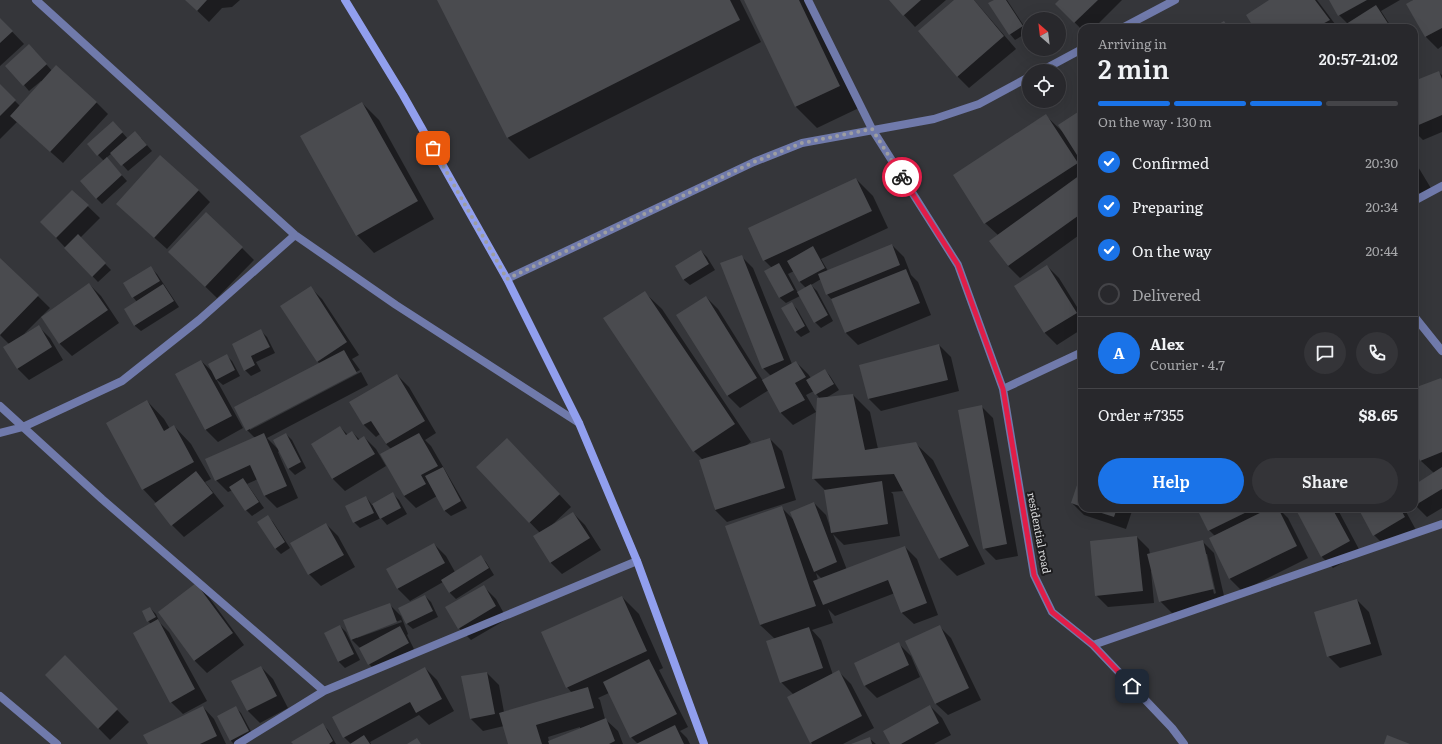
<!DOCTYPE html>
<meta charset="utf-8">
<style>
body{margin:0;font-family:Literata,serif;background:#343438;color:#f1f3f6;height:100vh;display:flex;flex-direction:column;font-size:15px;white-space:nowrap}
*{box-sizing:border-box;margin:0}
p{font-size:13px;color:#a5a6a9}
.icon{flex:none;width:22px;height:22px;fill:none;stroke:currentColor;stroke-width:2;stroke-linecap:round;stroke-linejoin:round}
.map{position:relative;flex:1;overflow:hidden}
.sheet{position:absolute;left:1078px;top:24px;width:340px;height:488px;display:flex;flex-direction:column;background:#28282c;border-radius:12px;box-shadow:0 4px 16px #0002,0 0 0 1px #444448}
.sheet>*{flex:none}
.needle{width:26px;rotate:332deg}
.controls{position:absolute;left:1022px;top:12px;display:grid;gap:8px}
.controls a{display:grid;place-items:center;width:44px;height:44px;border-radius:50%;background:#28282c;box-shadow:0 4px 16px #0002,0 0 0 1px #444448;font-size:20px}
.pin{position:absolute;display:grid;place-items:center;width:34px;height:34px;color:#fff;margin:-17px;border-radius:8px;box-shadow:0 2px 6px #0006}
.courier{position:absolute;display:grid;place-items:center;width:40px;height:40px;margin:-20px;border:3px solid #e11d48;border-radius:50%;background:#fff;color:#222;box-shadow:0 1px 5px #0007}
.summary em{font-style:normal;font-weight:600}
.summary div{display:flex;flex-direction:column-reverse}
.summary{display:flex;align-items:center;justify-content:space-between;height:68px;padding:0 20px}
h1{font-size:26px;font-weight:600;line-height:30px}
.bar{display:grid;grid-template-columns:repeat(4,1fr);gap:6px 4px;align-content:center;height:48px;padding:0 20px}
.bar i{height:5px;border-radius:3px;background:#444448}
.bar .current{background:#1a73e8}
.bar p{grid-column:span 4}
.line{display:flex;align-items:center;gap:10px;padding:0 20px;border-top:1px solid #444448}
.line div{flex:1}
.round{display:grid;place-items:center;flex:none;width:42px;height:42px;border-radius:21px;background:#343438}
ol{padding:0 20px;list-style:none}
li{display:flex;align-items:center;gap:12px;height:44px}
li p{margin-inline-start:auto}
li .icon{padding:4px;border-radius:50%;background:#1a73e8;color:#fff;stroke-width:4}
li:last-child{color:#a5a6a9}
li i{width:22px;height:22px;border:2px solid #444448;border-radius:50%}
.action{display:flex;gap:8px;margin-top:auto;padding:8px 20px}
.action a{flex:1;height:46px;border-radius:24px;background:#1a73e8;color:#fff;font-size:16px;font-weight:600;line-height:46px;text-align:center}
.action a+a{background:#343438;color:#f1f3f6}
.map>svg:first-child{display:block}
</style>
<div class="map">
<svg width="1442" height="744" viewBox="0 0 1442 744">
<rect width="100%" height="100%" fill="#35363a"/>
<!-- shadow -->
<path fill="#0007" fill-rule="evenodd" d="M186 0H240L232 7 222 8 209 22Z
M438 0H740L761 42 529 159 508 138Z
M745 0H810L861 107 817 128 795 106Z
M890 0H946L915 27Z
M956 0H974L1016 49 969 88 957 76Z
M996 0H1007L1028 32 1015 40 1010 34Z
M1061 0H1122L1094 28H1082V30L1057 4Z
M1271 0H1317L1338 28H1255Z
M1330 0H1400L1381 11 1392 28H1345L1348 24 1339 15Z
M1412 0H1442V46L1438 49 1426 37 1407 5 1413 1Z
M0 19 24 44 0 66Z
M35 51 52 71 96 102 108 114 63 163 17 122 0 139V86L20 106 42 82 41 81 29 91 24 85Z
M1438 72 1442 75V132L1423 140 1414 131V82Z
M362 103 379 120 434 219 374 253 357 235Z
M1082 112V233L1020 278 1008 266 990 241 998 235 985 223 1046 116 1063 132Z
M113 122 128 139 141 138 152 151 128 171 112 153 106 158 127 181 102 204 96 198 104 161 88 145Z
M1414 160 1432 190 1414 200Z
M856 179 873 196 888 228 821 259 828 271 892 245 904 257 911 275 918 282 931 315 858 345 846 333 832 300 827 294 821 279 811 285 817 291 833 321 821 328 815 322 800 296 786 303 780 298 765 272 772 268 764 260ZM794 271 800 282 806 288 798 293 788 274Z
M198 190 210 202 167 249 129 215Z
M72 191 100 218 80 238 111 270 98 282 41 222Z
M242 248 254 260 217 298 182 264Z
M701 251 707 257 715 270 690 285 684 280 676 267Z
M741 256 753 268 792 364 796 362 808 374 811 378 825 370 830 376 839 390 826 398 853 395 870 412 878 449 915 443 933 460 985 564 957 576 940 559 904 491 891 492 893 494 900 536 844 545 833 534 847 570 905 547 917 559 938 615 914 624 902 613 895 593 835 616 828 609 833 623 812 630 821 640 833 675 839 672 851 684 874 728 843 744H812L811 742 794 695 781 682 775 639 760 625 782 508 794 520 814 503 826 515 830 527 826 491 813 478 820 399 814 391 806 395 816 412 793 425 781 413 769 390 740 408 728 396 678 315 706 297 718 309 763 381 771 376 763 368ZM816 573 822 579 818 580Z
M0 259 50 308 24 334 38 326 50 338 63 360 29 380 17 368 9 344 0 335Z
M1047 266 1059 278 1082 315V329L1057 345 1045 333 1016 286Z
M151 268 157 274 179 307 141 331 135 326 125 309 137 302 133 297Z
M89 284 101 296 119 323 72 356 60 344 42 318Z
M310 287 322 299 359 355 352 359 360 370 250 427V430L361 372 368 385 267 438 277 448 286 434 292 440 306 468 295 475 289 469 279 451 278 452 298 498 277 508 265 496 258 479 247 484 264 508 252 516 246 510 233 490 228 492 216 480 255 438 247 430 320 364 317 361Z
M644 292 662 309 751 442 744 447 770 439 782 451 796 500 727 522 715 510 703 460 694 451Z
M791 303 797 309 810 332 801 337 795 331Z
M261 331 267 337 275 353 256 362 261 371 251 376 245 370Z
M939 345 951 357 959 391 881 411 869 399 860 366Z
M226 355 232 361 240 376 223 385 216 379 243 428 218 442 206 430 176 375 201 361 214 373Z
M397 375 409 387 436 433 425 440 431 446 467 508 451 516 445 511 437 496 416 508 404 496 391 449 386 444 380 434 376 437 364 425 351 403Z
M1442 380V508L1427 517 1414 504V486L1434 473 1421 461 1414 443V389Z
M147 401 164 419 170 429 174 426 191 444 211 479 205 482 224 506 184 537 172 525 156 503 143 489Z
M981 406 993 418 1018 556 996 560 984 548Z
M340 427 348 435 352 432 360 440 364 437 376 449 386 466 345 491 333 479 312 444Z
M519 451 571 507 552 525 573 513 585 525 601 550 562 574 550 562 540 533 477 467Z
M1082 473V508H1133L1126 529 1084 515 1072 503Z
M393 494 399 500 407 514 387 525 381 518 360 528 354 522 366 497 372 505Z
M1195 508H1284L1285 511 1282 512 1288 518 1308 558 1242 591 1230 579 1210 539 1215 536 1209 530 1201 513Z
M1296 508H1337L1361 553 1333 568 1321 556Z
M1359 508H1404L1416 530 1386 547 1374 535Z
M267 516 273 522 290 548 281 554 275 548Z
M326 524 338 536 355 567 321 586 309 574Z
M1137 537 1149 549 1150 554 1202 541 1214 553 1225 600 1172 613 1160 601 1153 571H1151L1154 603 1108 607 1096 595ZM1205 554H1207L1216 593 1214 594Z
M434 544 446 556 455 572 480 556 486 562 494 575 456 599 450 593 443 582 410 601 398 589 388 570Z
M196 585 208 596 244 645 207 673 195 661 159 612Z
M484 587 496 599 507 619 471 640 459 628Z
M425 596 431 602 438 617 413 629 407 624Z
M622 597 639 614 663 668 659 670 688 727 680 731 687 738 690 744H638L631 737 609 693 598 698 600 700 605 719 618 731 623 744H509L504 726 483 731 471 719 487 673 499 685 504 712 572 693 567 687ZM580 727V729L549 741 548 737Z
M1357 600 1369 612 1382 655 1340 668 1328 656Z
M389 604 401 616 408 634 407 635 414 649 375 670 369 664 361 649 351 639ZM401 620 402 622 357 638V636Z
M150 608 156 614 160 623 169 632 207 701 183 714 171 702 151 624 148 621Z
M340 626 346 632 360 660 345 668 339 662 325 634Z
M939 626 951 638 981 700 948 715 936 704Z
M899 644 911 656 920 677 877 698 865 686Z
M65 657 129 722 110 740 46 675Z
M261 667 273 679 288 708 260 723 248 711 233 682Z
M425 668 437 680 454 711 429 725 419 715 370 742 371 744H351L344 737Z
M930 706 942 718 951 735 934 744H891Z
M203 707 214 719 226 744H149Z
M235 707 241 713 254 737 242 744H234L231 741 218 717Z
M322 724 328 730 336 744H294Z
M870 739 876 744H853Z"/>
<!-- building -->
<path fill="#4a4b4f" d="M185 0H207L197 11Z
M437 0H730L740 20 507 138Z
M744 0H799L840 86 795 107Z
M889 0H921L903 16Z
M954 0H974L1004 36 957 77 918 31Z
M994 0H1006L1023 26 1009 35 988 3Z
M1059 0H1098L1074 23 1055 4Z
M1269 0H1315L1330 20 1315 28H1254L1246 15Z
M1329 0H1367L1338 16Z
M1413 0H1442V28L1425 37 1406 4Z
M1376 5 1389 25 1385 28H1344L1343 26Z
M0 18 13 31 0 43Z
M1224 21 1229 28H1212Z
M29 44 47 64 23 86 5 66Z
M56 65 97 102 50 152 10 116Z
M1439 71 1442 79V115L1414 127V81Z
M0 84 16 100 0 116Z
M362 102 418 201 356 236 300 136Z
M1081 110 1082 112V163L1058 125Z
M1046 114 1078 163 984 224 953 175Z
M113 121 123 132 97 156 87 144Z
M135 131 147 145 121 166 110 153Z
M160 155 199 190 154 238 116 204Z
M107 157 122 175 96 199 80 181Z
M1080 175 1082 178V213L1008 266 989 241Z
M856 178 872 211 763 261 748 228Z
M72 190 89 205 56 238 40 222Z
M206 212 243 247 205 287 168 252Z
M78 234 106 263 92 277 64 248Z
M892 244 900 265 826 295 818 274Z
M813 246 825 268 799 282 787 261Z
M701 250 709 264 683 280 675 266Z
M742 255 784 360 762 369 720 263Z
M0 258 39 295 0 335Z
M779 263 794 290 779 298 764 271Z
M1047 265 1077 313 1044 333 1014 286Z
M151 266 160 281 132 298 123 283Z
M906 269 920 303 845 333 831 299Z
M89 283 108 310 59 344 41 317Z
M163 284 174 301 134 326 124 309Z
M811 284 828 315 814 323 797 292Z
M311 286 347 342 317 362 280 306Z
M645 291 735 424 693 452 603 318Z
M706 296 757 378 727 396 676 315Z
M792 302 805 326 795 332 781 308Z
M39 325 52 347 17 369 3 347Z
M261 329 270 347 251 356 255 365 244 371 232 344Z
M939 344 948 380 868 399 859 365Z
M344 350 357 373 246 431 234 407Z
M227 354 235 370 216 380 208 364Z
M201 360 232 416 205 430 175 374Z
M796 361 806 377 795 383 805 400 780 413 762 380Z
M825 369 834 384 815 395 806 380Z
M397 374 425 421 386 444 371 421 363 425 349 402Z
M1441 378 1442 380V452L1420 461 1414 446V388Z
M853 394 865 450 916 442 969 546 939 559 894 474 812 479 817 398Z
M147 400 164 431 174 425 194 462 142 490 106 423Z
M982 405 1007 544 983 549 958 410Z
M340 426 346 435 352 431 358 440 364 436 375 454 332 479 311 444Z
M264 433 287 486 264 496 250 465 215 481 205 459Z
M286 433 301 462 288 469 273 440Z
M419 433 438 466 421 475 426 484 404 496 380 454Z
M507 438 560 494 529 523 476 467Z
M770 438 785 488 715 510 699 460Z
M443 467 461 501 444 511 425 476Z
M1442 467V489L1414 506V485Z
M1082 470V507L1071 503Z
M196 471 213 493 171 526 154 504Z
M243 478 259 502 245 511 229 487Z
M882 481 888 524 831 533 824 490Z
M393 492 401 508 380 519 372 504Z
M366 496 374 513 353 523 345 506Z
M814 502 837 562 814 572 790 512Z
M782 506 816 606 760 625 725 526Z
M1086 508H1117L1114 517Z
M1209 508H1255L1208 531 1199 513Z
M1270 508H1278L1297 546 1229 579 1209 538Z
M1295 508H1332L1350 541 1321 557Z
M1358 508H1400L1405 517 1373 536Z
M573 512 590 538 550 563 533 536Z
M268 515 285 542 275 549 257 522Z
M326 523 344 555 308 575 290 543Z
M1137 536 1143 591 1095 596 1090 541Z
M1203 540 1214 589 1159 602 1147 554Z
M434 543 445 563 397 589 386 569Z
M905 546 927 603 901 613 888 580 823 605 813 581Z
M481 555 489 568 449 593 441 580Z
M196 583 233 633 194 661 158 612Z
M484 585 496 606 458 629 445 607Z
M425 595 433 611 406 624 398 608Z
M622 596 647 651 566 688 541 632Z
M1357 599 1371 644 1327 657 1314 612Z
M390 603 397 622 351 640 343 620Z
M150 607 156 617 147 622 142 611Z
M158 619 195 689 170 703 133 633Z
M340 625 354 654 338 662 324 633Z
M940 625 969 688 935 704 905 641Z
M400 626 409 643 368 665 359 648Z
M809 627 823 668 780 683 766 641Z
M899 642 909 665 864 686 854 663Z
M65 655 118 709 98 729 45 675Z
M649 659 677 714 630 738 603 682Z
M261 666 277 696 247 711 231 681Z
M425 667 442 699 416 713 410 702 343 738 332 717Z
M839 670 862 716 810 743 787 697Z
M487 672 495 714 470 719 461 676Z
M588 687 594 708 536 725 542 744H508L499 713Z
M930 705 939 723 901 744H890L883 731Z
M203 706 217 736 200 744H148L143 735Z
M236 706 249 731 230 741 217 716Z
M606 718 615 741 609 744H549L548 741Z
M323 723 333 741 329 744H293L291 742Z
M675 725 684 744H636Z
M364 735 370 744H350Z
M1387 735 1410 744H1384Z
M870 737 872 744H851Z
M417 738 421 744H407Z"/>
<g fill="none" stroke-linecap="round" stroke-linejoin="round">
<!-- street -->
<path stroke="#707aab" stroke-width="8" d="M36 0 295 235 396 305 579 423
M808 0 872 129 958 265 1003 389 1082 352
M1122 28 1175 0
M1041 71 1082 49
M1414 201 1442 186
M507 279 754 162 802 143 934 119 979 104 1029 77
M1414 316 1442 351
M1003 389 1034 575 1052 612 1093 645 1172 728 1184 744
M0 406 102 499 324 691
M0 433 23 427 122 381 199 320 295 235
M1093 645 1442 524
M0 696 57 744
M238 744 324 691 637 561"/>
<!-- secondary -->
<path stroke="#919fee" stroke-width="8" d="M345 0 403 95 507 279 579 423 637 561 704 744"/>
</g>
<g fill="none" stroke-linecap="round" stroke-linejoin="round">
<!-- done -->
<path stroke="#9d9ea1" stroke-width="4" stroke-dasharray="0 7.2" d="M433 148 507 279 754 162 802 143 872 129 902 177"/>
<!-- route -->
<path stroke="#e11d48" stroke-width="5" d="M902 177 958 265 1003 389 1034 575 1052 612 1093 645 1132 686"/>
</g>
<g text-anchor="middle" stroke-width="4" stroke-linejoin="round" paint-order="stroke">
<!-- street labels -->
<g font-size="11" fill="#d5d6d8" stroke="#1d1d1f">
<text transform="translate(1039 533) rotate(79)" y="4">residential road</text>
</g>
</g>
</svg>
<div class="controls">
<a><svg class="needle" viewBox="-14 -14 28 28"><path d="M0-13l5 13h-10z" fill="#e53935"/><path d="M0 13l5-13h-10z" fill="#a5a6a9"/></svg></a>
<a><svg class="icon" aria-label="locate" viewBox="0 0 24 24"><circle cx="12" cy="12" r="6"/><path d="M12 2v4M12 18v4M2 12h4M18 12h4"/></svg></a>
</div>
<div class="pin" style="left:433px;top:148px;background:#ea580c"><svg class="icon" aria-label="bag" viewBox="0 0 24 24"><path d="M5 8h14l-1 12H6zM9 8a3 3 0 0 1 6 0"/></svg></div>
<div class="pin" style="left:1132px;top:686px;background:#1f2937"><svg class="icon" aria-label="home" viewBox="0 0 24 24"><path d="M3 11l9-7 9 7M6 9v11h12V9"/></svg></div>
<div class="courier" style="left:902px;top:177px"><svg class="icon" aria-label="bike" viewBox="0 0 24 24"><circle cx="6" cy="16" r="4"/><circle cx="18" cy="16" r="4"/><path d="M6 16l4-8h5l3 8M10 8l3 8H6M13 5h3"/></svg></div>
<section class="sheet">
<div class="summary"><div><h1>2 min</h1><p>Arriving in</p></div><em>20:57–21:02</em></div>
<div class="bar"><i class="current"></i><i class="current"></i><i class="current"></i><i></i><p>On the way · 130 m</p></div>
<ol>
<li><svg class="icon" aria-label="check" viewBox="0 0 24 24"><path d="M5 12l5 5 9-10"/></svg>Confirmed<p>20:30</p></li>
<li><svg class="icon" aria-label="check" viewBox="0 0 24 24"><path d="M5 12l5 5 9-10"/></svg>Preparing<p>20:34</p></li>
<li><svg class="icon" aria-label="check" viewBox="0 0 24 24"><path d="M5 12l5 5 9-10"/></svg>On the way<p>20:44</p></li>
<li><i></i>Delivered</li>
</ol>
<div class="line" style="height:72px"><b class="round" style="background:#1a73e8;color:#fff">A</b><div><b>Alex</b><p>Courier · 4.7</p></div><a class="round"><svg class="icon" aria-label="chat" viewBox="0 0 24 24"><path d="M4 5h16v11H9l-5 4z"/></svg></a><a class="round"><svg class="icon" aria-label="phone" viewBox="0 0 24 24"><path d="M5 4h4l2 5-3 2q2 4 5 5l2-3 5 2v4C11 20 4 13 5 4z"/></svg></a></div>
<div class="line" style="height:52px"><div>Order #7355</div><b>$8.65</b></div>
<div class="action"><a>Help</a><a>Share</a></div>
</section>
</div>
